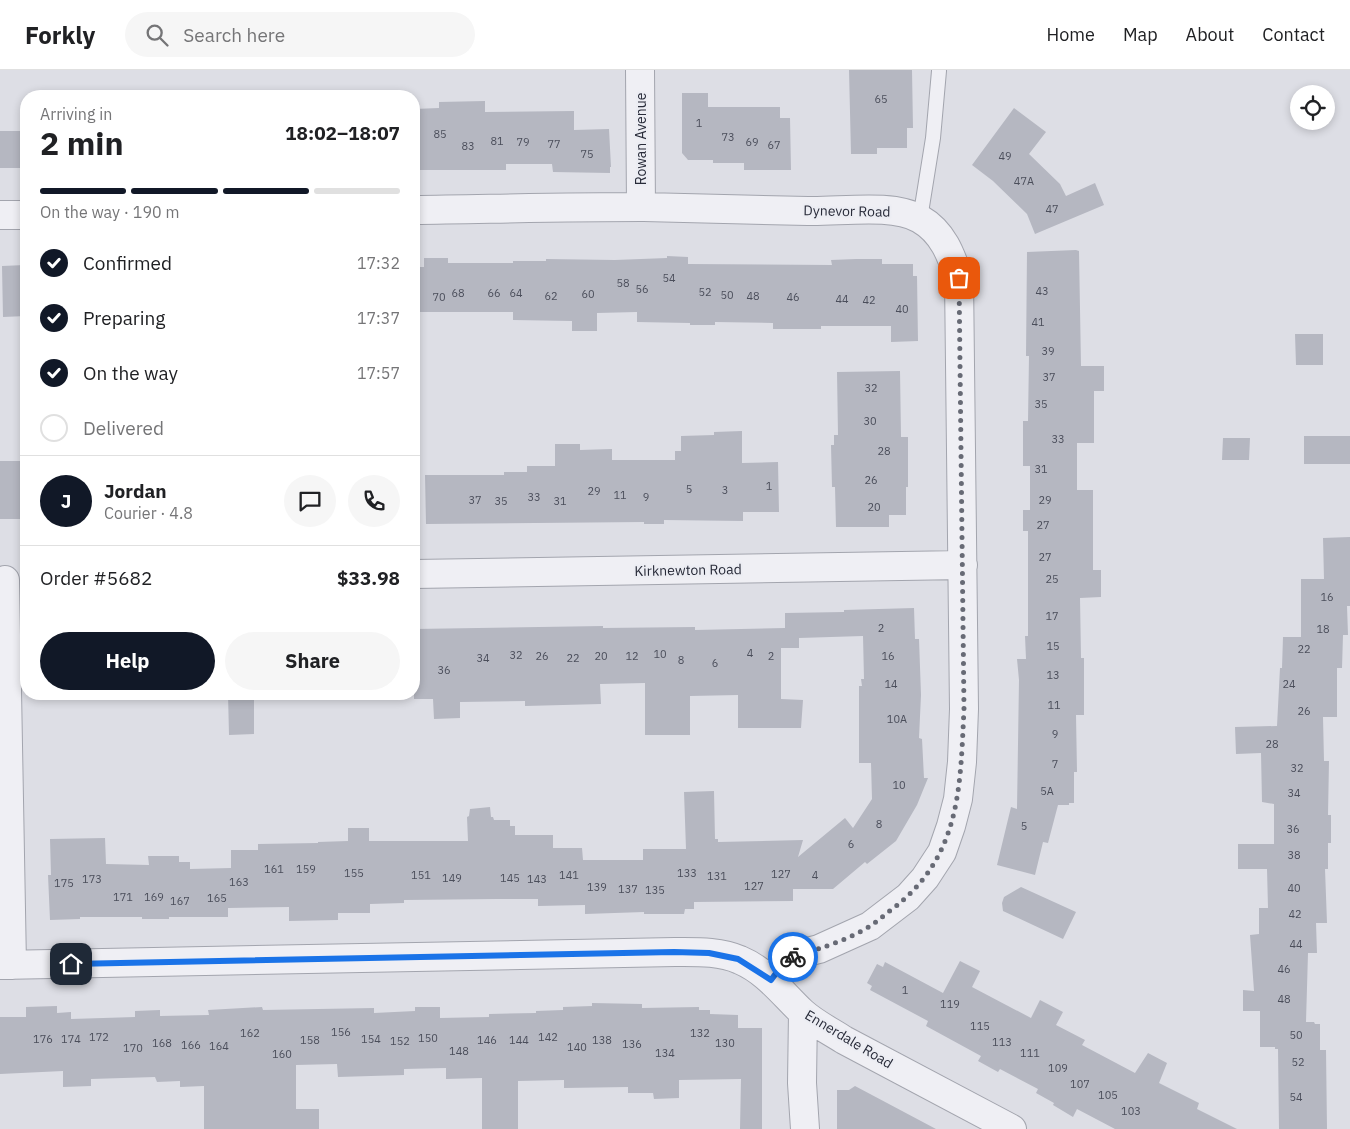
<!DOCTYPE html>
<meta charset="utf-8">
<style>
body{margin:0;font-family:"IBM Plex Sans",sans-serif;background:#f6f6f6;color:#202124;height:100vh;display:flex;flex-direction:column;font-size:19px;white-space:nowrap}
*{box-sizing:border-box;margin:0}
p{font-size:16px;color:#757577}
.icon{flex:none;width:28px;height:28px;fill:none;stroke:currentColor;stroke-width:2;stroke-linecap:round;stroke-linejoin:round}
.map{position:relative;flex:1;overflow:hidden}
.side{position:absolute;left:20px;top:20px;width:400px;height:610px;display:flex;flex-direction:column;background:#fff;border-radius:20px;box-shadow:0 2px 8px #0003}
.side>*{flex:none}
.fabs{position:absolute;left:1290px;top:15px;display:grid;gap:10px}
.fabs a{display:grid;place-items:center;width:45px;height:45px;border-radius:50%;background:#fff;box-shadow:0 2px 8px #0003;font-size:25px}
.pin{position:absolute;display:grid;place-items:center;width:42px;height:42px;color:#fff;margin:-21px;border-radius:10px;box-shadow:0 2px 8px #0006}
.courier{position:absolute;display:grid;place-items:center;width:50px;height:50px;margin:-25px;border:4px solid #1a73e8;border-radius:50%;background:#fff;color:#222;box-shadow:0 1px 6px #0007}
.summary em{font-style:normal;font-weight:800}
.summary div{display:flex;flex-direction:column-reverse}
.summary{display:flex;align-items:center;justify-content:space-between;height:85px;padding:0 20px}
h1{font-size:32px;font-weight:800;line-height:38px}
.bar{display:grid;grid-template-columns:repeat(4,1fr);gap:8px 5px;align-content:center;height:60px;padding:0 20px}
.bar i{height:6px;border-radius:4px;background:#e0e0e0}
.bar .on{background:#111827}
.bar p{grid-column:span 4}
.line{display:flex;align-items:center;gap:12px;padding:0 20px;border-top:1px solid #e0e0e0}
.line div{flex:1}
.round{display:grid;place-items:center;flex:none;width:52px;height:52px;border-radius:26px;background:#f6f6f6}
ol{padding:0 20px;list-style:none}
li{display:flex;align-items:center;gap:15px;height:55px}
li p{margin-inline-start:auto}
li .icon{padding:5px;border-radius:50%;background:#111827;color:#fff;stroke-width:4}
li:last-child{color:#757577}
li i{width:28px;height:28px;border:2px solid #e0e0e0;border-radius:50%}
.button{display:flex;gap:10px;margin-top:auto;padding:10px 20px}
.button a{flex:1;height:58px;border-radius:30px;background:#111827;color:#fff;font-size:20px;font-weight:800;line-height:58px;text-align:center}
.button a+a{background:#f6f6f6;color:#202124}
header{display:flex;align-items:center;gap:30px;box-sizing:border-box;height:70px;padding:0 25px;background:#fff;border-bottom:1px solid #e0e0e0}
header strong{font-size:24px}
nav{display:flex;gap:28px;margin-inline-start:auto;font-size:18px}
.search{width:350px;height:45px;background:#f6f6f6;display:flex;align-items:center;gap:12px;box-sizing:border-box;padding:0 18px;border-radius:28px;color:#757577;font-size:19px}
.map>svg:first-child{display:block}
</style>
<header>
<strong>Forkly</strong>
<div class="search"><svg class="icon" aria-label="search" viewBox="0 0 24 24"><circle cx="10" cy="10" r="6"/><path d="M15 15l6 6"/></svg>Search here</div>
<nav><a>Home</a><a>Map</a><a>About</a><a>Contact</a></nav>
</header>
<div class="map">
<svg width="1350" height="1059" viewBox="0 0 1350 1059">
<rect width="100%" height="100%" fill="#dddee5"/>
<!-- building -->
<path fill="#b5b7c1" d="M849 0H912L913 58H907V78H877V84H851Z
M682 23H708V37H780V48H790L791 100H744V93H713V90H688L682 83Z
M485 31V42L574 41V60L609 59 611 97H610V103L553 102 552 94H506V100H414V39L439 38V32Z
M1014 38 1046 62 1029 84 1060 114 1066 126 1095 113 1104 135 1035 164 1027 144 993 111 972 95Z
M0 61H26V98H0Z
M1076 180 1079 181 1081 296H1104V321H1094V373H1077V420H1093V500H1101V527L1080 528 1081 588H1084V645H1076L1077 702H1074V733H1069V735H1058L1048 773 1043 772 1035 805 997 795 1011 737 1017 739 1019 610 1017 589H1026L1025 566H1028V461H1023V440H1030V396H1023V351H1028L1029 286H1026L1027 182Z
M667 186 688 187V194L832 195 831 190 856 189H882V194H913V206H917L918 271 891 272V256H821V259H773V253L715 252V255H690V253L637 252V242L597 243V261H572V251L513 250V242H414V197H424V188H448V193H513V191H546V189L615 190 667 188Z
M25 195 26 246 3 247 2 196Z
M1295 264H1323V295H1296Z
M900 301 901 367H908V417H906V445H889V457H836L835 417H832L831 375H834V365H838L837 302Z
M742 361V393L778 392 779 442H743V451L664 450V454H644V452L426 454 425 405H504V402H527V396H555V374H580V380L612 379V390H675V381H681V366L714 365V362Z
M1304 366H1350V394H1304Z
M1223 368H1250L1249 390H1222Z
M0 391H26V449H0Z
M1350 467V536H1347L1348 565H1343L1342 598H1337V647H1323L1324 691H1329L1328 745H1331V773H1328V799H1325L1327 853H1316L1317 883H1308L1306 952H1314L1315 954H1320V980H1326L1327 1059H1279L1278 979H1275V977H1260V941H1243V920L1254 921 1250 865 1259 864V838H1268L1267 799H1238V774H1274V734L1262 732 1261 683 1236 684 1235 657 1277 656 1280 598H1282L1283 567H1301V509H1324L1323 468Z
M914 538 915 569H919L921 625 919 668 922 669 924 708H928L917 735 896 771 867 794 865 792 833 819H793V831L694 832V839H685L684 844H644V842L585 844V835L538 836V829H496L404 830V833L370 834V843H338V850L289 851V837L228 838V847H169V849H142V847H80V849L50 850 48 805H51L50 769 105 768 106 794 149 795 148 786H179V792H190V799L231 798V780H258V774L318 773V772L348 771V758H369V771H468L467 747 469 746 470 739 490 737 491 747H493L494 750H510V756H515V765H553V778H582L583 790H643V779H686L684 722 714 721 715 769H718V772L803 770 798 787 845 748 853 758 872 729 871 693H859V616H862L861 609H864L863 566 799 568V578H781V629L803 630 801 658H738V625L690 626V665H645V613L600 614 601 634 525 636V631L460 632V648L434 649 433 629H414V559L603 556V558L695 557V560L785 558V543L844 542V540Z
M228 624H254V664L229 665Z
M1021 817 1076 842 1063 869 1003 841 1002 833 1004 827Z
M960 891 980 901 972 917 1031 948 1040 930 1063 942 1056 955 1085 970 1082 975 1135 1003 1148 983 1167 993 1159 1013 1199 1033 1197 1039 1237 1059H1115L1077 1039 1073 1047 1053 1035 1054 1033 1036 1023 1038 1019 1000 999 998 1002 978 991 981 986 926 956 928 951 870 920 872 916 867 913 877 894 883 897 885 892 943 923Z
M592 933 642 934V938L699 937V940H710V944L738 945V958H762V1059H740L741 1009 679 1010V1028L654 1029 653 1023H628V1017L564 1018V1010L518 1011V1059H482V1008L446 1009V998L404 999V1005L338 1007 337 994 296 995V1039H319V1059H204V1016L180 1017V1011L157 1012 155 1007 91 1009V1016L63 1017V1001L0 1004V947H26V937L57 936V943L71 942V949L135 947V941L160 940V946L209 945 208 940 262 937 263 940 374 938V943L415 941V937H440V948L489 947V944L536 943V941L563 940V937L592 936Z
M855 1016 936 1059H837V1020H849Z"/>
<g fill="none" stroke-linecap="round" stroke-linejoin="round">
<!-- service casing -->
<g stroke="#a3a5ae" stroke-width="16">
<path id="service" d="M920 149 933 68 939 1"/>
</g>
<!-- minor casing -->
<g stroke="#a3a5ae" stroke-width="30">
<path id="minor" d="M640 0 641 137
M414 140C490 139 565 137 641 137 697 138 753 140 808 141 840 142 893 133 920 149 943 162 951 185 959 208L964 639 962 692 958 729 951 756 942 782 925 808 908 827 870 856 819 879 795 885 783 894 771 910
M0 145H26
M414 504 963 495
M5 510 12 895
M0 895 675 882C696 882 720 881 740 890 766 901 782 923 802 942 814 953 830 961 844 970L1012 1059
M803 943 802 1013 805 1059"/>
</g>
<!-- service -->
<use href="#service" stroke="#efeff4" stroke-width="14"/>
<!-- minor -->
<use href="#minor" stroke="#efeff4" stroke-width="28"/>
</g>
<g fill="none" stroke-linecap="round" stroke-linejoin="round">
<!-- done -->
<path stroke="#676a75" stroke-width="5" stroke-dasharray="0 9" d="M793 887C800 882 809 882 818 879 834 874 856 865 870 856 877 852 884 845 891 840 961 787 960 719 964 639L959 208"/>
<!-- route -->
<path stroke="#1a73e8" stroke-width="6" d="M71 894 674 882 709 883 738 889 771 910 783 894 793 887"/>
</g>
<g text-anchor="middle" stroke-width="4.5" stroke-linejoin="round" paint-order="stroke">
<!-- number labels -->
<g font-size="11" fill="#4b4e5b">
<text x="881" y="33">65</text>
<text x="699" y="57">1</text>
<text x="440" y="68">85</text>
<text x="728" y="71">73</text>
<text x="497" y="75">81</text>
<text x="523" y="76">79</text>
<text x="752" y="76">69</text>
<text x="554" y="78">77</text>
<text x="774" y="79">67</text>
<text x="468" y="80">83</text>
<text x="587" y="88">75</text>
<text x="1005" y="90">49</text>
<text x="1024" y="115">47A</text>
<text x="1052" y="143">47</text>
<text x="669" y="212">54</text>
<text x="623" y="217">58</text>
<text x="642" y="223">56</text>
<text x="1042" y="225">43</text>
<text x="705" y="226">52</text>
<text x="458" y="227">68</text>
<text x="494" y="227">66</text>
<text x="516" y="227">64</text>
<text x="588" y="228">60</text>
<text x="727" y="229">50</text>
<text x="551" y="230">62</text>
<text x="753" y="230">48</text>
<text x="439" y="231">70</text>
<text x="793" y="231">46</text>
<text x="842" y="233">44</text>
<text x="869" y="234">42</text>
<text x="902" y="243">40</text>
<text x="1038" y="256">41</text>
<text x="1048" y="285">39</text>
<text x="1049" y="311">37</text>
<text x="871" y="322">32</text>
<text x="1041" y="338">35</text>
<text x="870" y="355">30</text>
<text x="1058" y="373">33</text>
<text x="884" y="385">28</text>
<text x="1041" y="403">31</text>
<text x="871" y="414">26</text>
<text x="769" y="420">1</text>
<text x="689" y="423">5</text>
<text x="725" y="424">3</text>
<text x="594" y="425">29</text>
<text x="620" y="429">11</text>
<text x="534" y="431">33</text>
<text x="646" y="431">9</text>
<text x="475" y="434">37</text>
<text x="1045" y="434">29</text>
<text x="501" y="435">35</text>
<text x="560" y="435">31</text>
<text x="874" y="441">20</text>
<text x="1043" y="459">27</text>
<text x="1045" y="491">27</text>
<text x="1052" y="513">25</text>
<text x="1327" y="531">16</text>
<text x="1052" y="550">17</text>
<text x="881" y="562">2</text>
<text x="1323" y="563">18</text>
<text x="1053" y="580">15</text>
<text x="1304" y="583">22</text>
<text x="750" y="587">4</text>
<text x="660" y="588">10</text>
<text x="516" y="589">32</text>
<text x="542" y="590">26</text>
<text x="601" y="590">20</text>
<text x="632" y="590">12</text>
<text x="771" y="590">2</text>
<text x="888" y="590">16</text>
<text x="483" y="592">34</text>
<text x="573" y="592">22</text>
<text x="681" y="594">8</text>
<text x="715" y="597">6</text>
<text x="444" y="604">36</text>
<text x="1053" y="609">13</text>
<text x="891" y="618">14</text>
<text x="1289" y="618">24</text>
<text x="1054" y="639">11</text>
<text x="1304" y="645">26</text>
<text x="897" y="653">10A</text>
<text x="1055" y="668">9</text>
<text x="1272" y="678">28</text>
<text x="1055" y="698">7</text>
<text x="1297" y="702">32</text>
<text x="899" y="719">10</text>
<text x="1047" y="725">5A</text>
<text x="1294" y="727">34</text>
<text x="879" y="758">8</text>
<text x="1024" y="760">5</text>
<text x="1293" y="763">36</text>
<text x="851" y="778">6</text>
<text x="1294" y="789">38</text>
<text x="274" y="803">161</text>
<text x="306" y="803">159</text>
<text x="354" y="807">155</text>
<text x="687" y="807">133</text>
<text x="781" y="808">127</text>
<text x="421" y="809">151</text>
<text x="569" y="809">141</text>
<text x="815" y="809">4</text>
<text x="717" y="810">131</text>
<text x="452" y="812">149</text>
<text x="510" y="812">145</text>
<text x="92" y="813">173</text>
<text x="537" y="813">143</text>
<text x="239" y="816">163</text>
<text x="64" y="817">175</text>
<text x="754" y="820">127</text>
<text x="597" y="821">139</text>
<text x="1294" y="822">40</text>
<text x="628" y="823">137</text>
<text x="655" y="824">135</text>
<text x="123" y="831">171</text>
<text x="154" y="831">169</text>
<text x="217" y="832">165</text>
<text x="180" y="835">167</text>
<text x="1295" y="848">42</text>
<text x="1296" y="878">44</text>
<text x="1284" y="903">46</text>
<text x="905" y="924">1</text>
<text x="1284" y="933">48</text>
<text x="950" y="938">119</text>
<text x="980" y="960">115</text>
<text x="341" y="966">156</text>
<text x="250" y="967">162</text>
<text x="700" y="967">132</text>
<text x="1296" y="969">50</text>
<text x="99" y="971">172</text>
<text x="548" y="971">142</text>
<text x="428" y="972">150</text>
<text x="43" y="973">176</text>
<text x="71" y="973">174</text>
<text x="371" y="973">154</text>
<text x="310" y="974">158</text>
<text x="487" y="974">146</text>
<text x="519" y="974">144</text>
<text x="602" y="974">138</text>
<text x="400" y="975">152</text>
<text x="1002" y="976">113</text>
<text x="162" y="977">168</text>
<text x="725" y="977">130</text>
<text x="632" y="978">136</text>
<text x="191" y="979">166</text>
<text x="219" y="980">164</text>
<text x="577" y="981">140</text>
<text x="133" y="982">170</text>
<text x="459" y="985">148</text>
<text x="665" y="987">134</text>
<text x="1030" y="987">111</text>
<text x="282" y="988">160</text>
<text x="1298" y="996">52</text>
<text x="1058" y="1002">109</text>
<text x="1080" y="1018">107</text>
<text x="1108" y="1029">105</text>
<text x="1296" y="1031">54</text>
<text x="1131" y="1045">103</text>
</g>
<!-- street labels -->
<g font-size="14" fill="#282b39" stroke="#ecedf3">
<text transform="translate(641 69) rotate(-90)" y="5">Rowan Avenue</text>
<text transform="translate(847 141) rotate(1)" y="5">Dynevor Road</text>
<text transform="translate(688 500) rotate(-1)" y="5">Kirknewton Road</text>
<text transform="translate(849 969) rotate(31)" y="5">Ennerdale Road</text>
</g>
</g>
</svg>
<div class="fabs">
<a><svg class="icon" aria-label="locate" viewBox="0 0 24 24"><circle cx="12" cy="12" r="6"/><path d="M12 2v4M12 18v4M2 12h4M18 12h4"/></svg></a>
</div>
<div class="pin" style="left:959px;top:208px;background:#ea580c"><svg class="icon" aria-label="bag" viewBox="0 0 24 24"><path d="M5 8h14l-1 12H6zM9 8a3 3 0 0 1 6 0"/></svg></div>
<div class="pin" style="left:71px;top:894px;background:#1f2937"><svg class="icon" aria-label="home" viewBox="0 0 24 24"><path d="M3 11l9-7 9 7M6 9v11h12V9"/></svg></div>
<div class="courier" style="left:793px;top:887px"><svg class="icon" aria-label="bike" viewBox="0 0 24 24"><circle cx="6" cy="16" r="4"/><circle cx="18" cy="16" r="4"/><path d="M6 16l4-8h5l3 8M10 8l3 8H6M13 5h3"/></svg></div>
<section class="side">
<div class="summary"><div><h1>2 min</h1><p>Arriving in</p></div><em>18:02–18:07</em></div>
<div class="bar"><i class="on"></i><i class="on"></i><i class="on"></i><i></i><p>On the way · 190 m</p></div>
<ol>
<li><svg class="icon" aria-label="check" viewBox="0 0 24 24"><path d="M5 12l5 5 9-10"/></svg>Confirmed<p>17:32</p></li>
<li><svg class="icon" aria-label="check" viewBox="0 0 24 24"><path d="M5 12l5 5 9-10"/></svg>Preparing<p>17:37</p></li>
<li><svg class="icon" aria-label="check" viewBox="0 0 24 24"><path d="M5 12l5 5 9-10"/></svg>On the way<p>17:57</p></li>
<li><i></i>Delivered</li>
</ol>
<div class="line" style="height:90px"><b class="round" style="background:#111827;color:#fff">J</b><div><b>Jordan</b><p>Courier · 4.8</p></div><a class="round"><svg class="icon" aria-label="chat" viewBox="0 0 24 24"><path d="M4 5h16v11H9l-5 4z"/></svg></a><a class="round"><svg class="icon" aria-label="phone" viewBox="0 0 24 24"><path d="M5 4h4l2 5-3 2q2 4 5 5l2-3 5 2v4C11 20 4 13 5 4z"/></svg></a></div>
<div class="line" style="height:65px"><div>Order #5682</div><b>$33.98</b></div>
<div class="button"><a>Help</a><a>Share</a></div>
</section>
</div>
